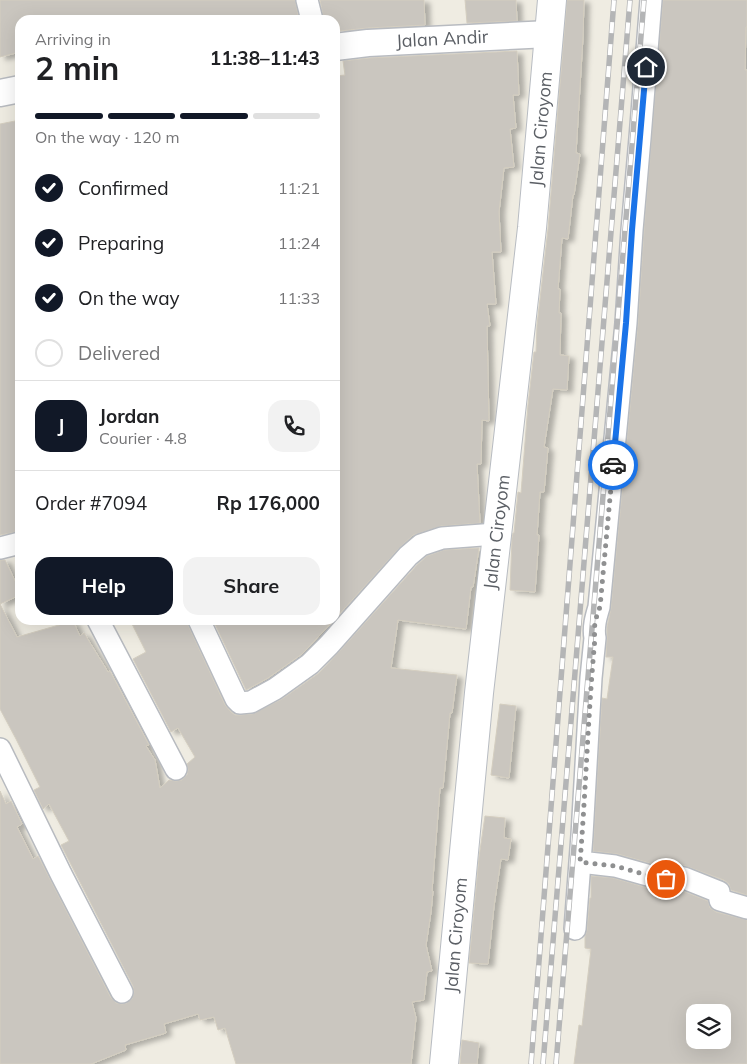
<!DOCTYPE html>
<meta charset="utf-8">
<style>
body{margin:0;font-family:Mulish,sans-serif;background:#f2f2f2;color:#202124;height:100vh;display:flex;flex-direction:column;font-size:19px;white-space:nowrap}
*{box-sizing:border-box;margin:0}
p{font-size:16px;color:#757577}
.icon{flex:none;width:28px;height:28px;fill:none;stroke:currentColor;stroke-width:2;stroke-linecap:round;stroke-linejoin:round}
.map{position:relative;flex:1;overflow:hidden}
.drawer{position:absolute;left:15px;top:15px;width:325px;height:610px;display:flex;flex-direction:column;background:#fff;border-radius:15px;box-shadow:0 5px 20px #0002}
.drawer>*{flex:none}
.buttons{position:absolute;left:686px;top:1004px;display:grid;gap:10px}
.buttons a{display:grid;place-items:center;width:45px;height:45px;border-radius:10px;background:#fff;box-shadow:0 5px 20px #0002;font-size:25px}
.pin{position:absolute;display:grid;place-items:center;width:42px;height:42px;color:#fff;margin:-21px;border:2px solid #fff;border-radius:50%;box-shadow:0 1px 5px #0007}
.courier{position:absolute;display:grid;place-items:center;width:50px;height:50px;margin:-25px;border:4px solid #1a73e8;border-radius:50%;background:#fff;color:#222;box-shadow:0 1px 6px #0007}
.overview em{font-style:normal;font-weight:700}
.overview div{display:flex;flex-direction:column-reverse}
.overview{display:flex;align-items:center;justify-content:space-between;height:85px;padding:0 20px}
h1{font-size:32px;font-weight:700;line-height:38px}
.bar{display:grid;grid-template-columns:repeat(4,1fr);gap:8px 5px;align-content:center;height:60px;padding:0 20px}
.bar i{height:6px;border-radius:4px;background:#e0e0e0}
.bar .on{background:#111827}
.bar p{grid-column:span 4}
.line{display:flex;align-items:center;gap:12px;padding:0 20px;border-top:1px solid #e0e0e0}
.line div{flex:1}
.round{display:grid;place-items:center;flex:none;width:52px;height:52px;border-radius:15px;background:#f2f2f2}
ol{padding:0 20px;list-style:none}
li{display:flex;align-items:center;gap:15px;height:55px}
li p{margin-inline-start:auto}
li .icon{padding:5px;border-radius:50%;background:#111827;color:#fff;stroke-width:4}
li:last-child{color:#757577}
li i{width:28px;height:28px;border:2px solid #e0e0e0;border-radius:50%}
.button{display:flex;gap:10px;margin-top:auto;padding:10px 20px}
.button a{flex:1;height:58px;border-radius:15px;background:#111827;color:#fff;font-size:20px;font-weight:700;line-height:58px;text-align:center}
.button a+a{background:#f2f2f2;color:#202124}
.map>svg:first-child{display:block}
</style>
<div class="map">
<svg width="747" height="1064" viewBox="0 0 747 1064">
<defs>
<filter id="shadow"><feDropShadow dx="5.5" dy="3" stdDeviation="2.5" flood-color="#0004"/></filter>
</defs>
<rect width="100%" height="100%" fill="#efece2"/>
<!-- building -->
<path fill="#cac6bf" stroke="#d4cec0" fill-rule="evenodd" filter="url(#shadow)" d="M0 0H295L299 20H20V52L0 57Z
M320 0H424L425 25 367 28 340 31 339 25H335V20H324Z
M465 0H516L517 21 467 23Z
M567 0H584L583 37 576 153 580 154 574 195H573L568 239 562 238 558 289H560L559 313H561L560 355 569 356 567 390 553 389 544 447 548 448 544 492H540L537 535H539L535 592 510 590 512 538 513 533H514L518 492 521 493 528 405 534 352H536L537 325 548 229Z
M663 0H747V27H746L745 70H747V895L731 890 729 884 724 880 686 866 670 863H663L660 866 618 854 593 851 602 698 607 699 613 657H606L607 639V627L611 608 638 324 644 231Z
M517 51 519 95H513L516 128 510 129 514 167 504 168 499 212 501 252H492L496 304H487L490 326H487L489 421 482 420 481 464H477L480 523 441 526 413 535 399 548 335 619V76L345 75 343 61 369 58Z
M20 120V531L0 535V124Z
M479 548 473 587H471L466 629 398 620 391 668 457 675 452 713H450L443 788H440L432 891H433L431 912 426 945 432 971 427 972 424 1000 412 1002 416 1018 411 1064H236L225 1028 218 1030 214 1017 200 1020 198 1014 164 1024 166 1033 125 1045 126 1050 91 1064H0V791L6 804 11 801 22 824 17 827 33 859 38 856 111 998 116 1003 122 1004 127 1003 132 999 134 992 133 986 61 845 69 841 49 804 43 809 34 790 40 787 16 739 0 709V560H5L20 591V595L0 604 17 637 73 621 80 636 84 633 108 672 110 671 149 745 146 746 155 760 160 788 169 780 176 781 182 780 187 775 188 770 187 764 195 757 178 728 171 732 133 659 146 652 130 620H187L188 625 225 705 231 712 235 715H241L252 714 282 699 319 673 338 653 417 565 427 556 444 550Z
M213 620H334L302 654 268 678 246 690Z
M500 704 516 706 509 778 491 775Z
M485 816 505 818 504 838 511 839 508 860 501 859 494 906 488 964 469 963 479 857Z
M591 876 613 878 662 892H669L673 889 680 890 708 901 710 908 716 912 747 920V1064H574L579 1025 582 1026 591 949 585 948V937L587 930 590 898H591ZM695 1012H722V1040H695Z
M462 1040 479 1043 477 1064H460Z"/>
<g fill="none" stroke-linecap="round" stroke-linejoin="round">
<!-- minor casing -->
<g stroke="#b8bbc0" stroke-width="24">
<path id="minor" d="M307 0 312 20
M0 548 20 543
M98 620 176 769
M199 620 236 699 240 703 251 702 275 689 310 664 329 645 408 556 421 545 442 538 496 534
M0 749 61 874 122 992
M580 862 615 866 665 880 668 875 684 878 719 892 720 900 747 908
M575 929 582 835 591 678 595 638C593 627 596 617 599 607L626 323 632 230 640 138 651 0"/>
</g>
<!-- tertiary casing -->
<g stroke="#b8bbc0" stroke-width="29">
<path id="tertiary" d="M335 47 368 43 549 34
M0 93 20 89"/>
</g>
<!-- secondary casing -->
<g stroke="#b8bcc2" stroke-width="30">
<path id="secondary" d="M444 1064 479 693 532 228 552 0"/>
</g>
<!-- minor -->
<use href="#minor" stroke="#fff" stroke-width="21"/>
<!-- tertiary -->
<use href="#tertiary" stroke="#fff" stroke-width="26"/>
<!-- secondary -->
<use href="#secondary" stroke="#fff" stroke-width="28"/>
<!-- rail casing -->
<g stroke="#b4b5b6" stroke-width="5.5">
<path id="rail" d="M531 1064 614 0
M543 1064 630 0
M556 1064 644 0"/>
</g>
<!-- rail -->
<use href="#rail" stroke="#fff" stroke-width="4" stroke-dasharray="11" stroke-linecap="butt"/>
</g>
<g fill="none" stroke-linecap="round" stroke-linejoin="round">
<!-- done -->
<path stroke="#8f9091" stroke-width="5" stroke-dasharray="0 9" d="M613 465 600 607C596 617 593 627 595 638 588 713 586 788 580 862L615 866 665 880 666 879"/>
<!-- route -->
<path stroke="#1a73e8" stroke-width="6" d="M613 465 626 323 632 230 646 67"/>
</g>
<g text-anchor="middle" stroke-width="5" stroke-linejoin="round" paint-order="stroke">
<!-- street labels -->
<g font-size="18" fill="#5b5f65" stroke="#fff">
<text transform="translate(442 39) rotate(-3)" y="6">Jalan Andir</text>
<text transform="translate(541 129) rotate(-85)" y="6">Jalan Ciroyom</text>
<text transform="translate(497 532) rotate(-83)" y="6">Jalan Ciroyom</text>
<text transform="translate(456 935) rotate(-85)" y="6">Jalan Ciroyom</text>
</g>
</g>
</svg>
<div class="buttons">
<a><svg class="icon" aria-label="layers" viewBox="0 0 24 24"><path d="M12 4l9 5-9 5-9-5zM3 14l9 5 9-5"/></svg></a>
</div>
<div class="pin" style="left:666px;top:879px;background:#ea580c"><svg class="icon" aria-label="bag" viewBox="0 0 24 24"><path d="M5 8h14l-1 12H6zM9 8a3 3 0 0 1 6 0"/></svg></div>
<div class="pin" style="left:646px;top:67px;background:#1f2937"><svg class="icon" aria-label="home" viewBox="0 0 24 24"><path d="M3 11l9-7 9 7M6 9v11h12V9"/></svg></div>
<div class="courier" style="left:613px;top:465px"><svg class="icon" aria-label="car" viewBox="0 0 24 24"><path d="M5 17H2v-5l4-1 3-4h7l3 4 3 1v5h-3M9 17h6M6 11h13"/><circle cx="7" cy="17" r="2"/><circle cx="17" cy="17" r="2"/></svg></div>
<section class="drawer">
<div class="overview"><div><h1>2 min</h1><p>Arriving in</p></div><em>11:38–11:43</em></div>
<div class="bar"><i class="on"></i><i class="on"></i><i class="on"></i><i></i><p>On the way · 120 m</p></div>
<ol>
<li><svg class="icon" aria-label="check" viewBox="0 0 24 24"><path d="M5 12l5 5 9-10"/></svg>Confirmed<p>11:21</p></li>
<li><svg class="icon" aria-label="check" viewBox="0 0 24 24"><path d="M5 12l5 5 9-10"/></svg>Preparing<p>11:24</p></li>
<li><svg class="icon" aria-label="check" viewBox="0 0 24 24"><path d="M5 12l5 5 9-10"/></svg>On the way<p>11:33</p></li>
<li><i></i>Delivered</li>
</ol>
<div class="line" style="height:90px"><b class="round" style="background:#111827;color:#fff">J</b><div><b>Jordan</b><p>Courier · 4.8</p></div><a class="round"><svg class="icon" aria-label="phone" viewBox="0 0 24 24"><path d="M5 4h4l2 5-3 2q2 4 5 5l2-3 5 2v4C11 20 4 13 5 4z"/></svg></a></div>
<div class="line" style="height:65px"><div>Order #7094</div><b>Rp 176,000</b></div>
<div class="button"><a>Help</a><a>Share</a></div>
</section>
</div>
